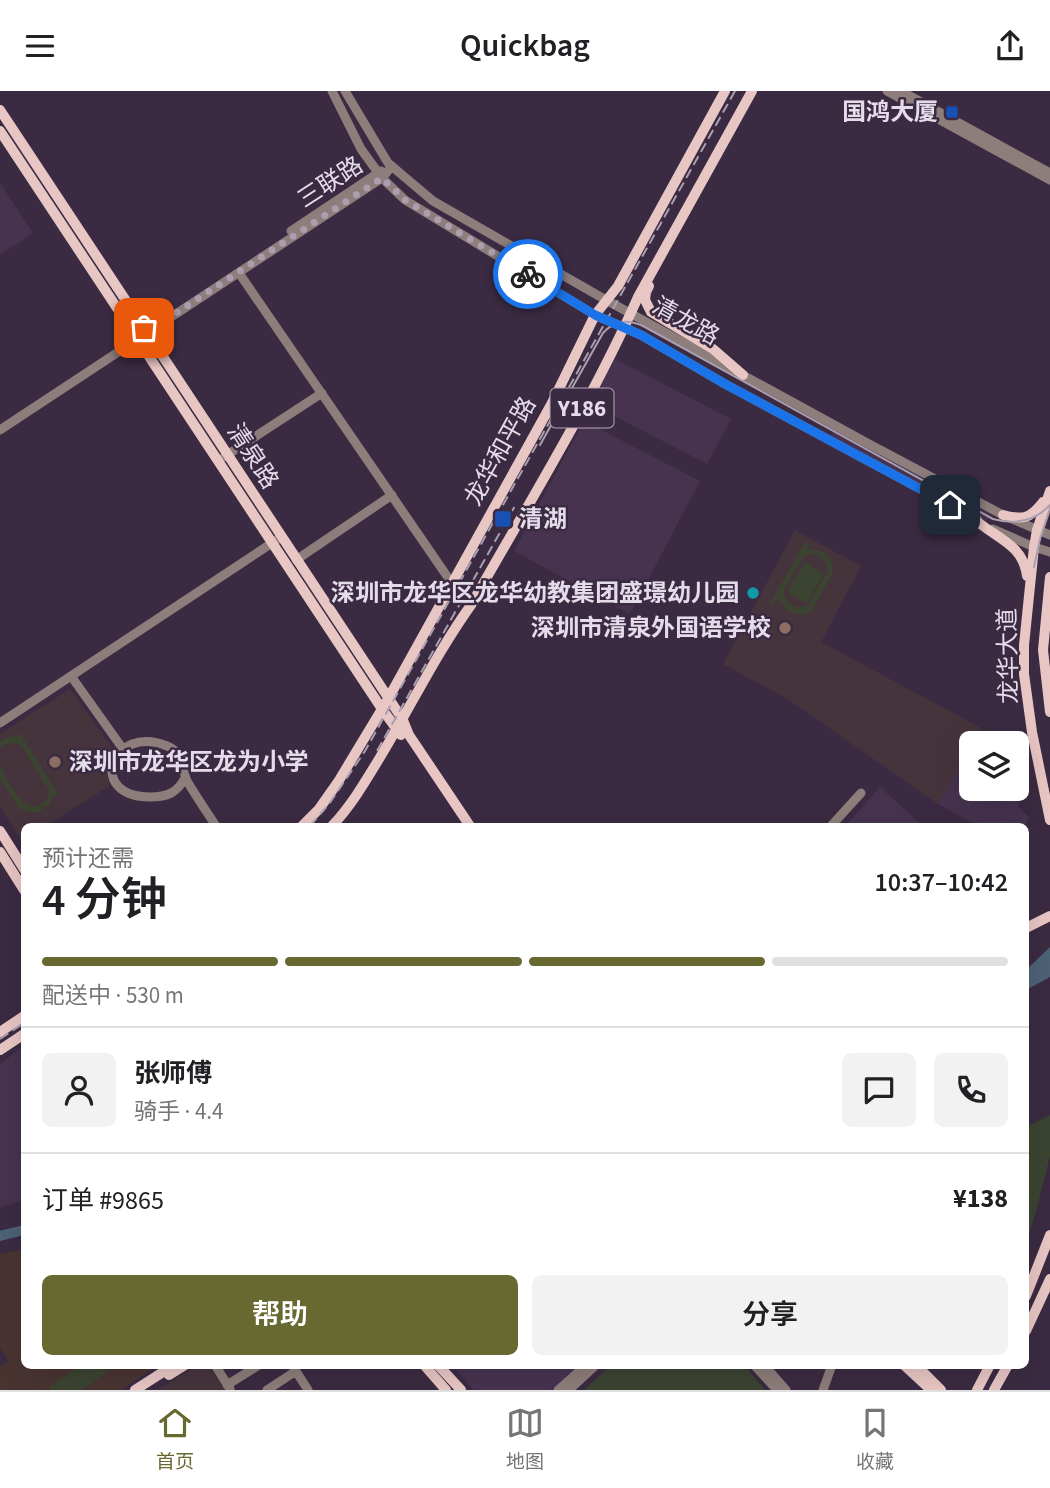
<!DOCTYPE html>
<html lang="zh">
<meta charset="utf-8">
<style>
body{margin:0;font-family:"Source Sans 3","Noto Sans SC",sans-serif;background:#f2f2f2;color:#202124;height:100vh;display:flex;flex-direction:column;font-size:26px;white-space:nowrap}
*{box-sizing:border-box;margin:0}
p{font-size:23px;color:#757577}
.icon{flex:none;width:38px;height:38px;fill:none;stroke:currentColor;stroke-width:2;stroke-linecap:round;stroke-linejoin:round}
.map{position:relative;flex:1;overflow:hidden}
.sheet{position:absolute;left:21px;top:732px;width:1008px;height:546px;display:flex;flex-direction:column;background:#fff;border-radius:10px;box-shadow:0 7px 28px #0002}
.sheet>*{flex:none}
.tools{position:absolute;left:959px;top:640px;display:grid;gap:14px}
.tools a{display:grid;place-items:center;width:70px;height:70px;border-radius:10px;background:#fff;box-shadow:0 7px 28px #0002;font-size:35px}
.pin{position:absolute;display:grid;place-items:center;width:60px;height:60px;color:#fff;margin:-30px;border-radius:14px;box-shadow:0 4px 10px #0006}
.courier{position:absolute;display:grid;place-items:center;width:70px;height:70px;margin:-35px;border:5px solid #1a73e8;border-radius:50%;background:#fff;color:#222;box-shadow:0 2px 9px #0007}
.head em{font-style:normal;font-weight:600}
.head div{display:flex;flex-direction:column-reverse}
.head{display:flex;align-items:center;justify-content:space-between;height:119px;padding:0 21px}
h1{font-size:46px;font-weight:600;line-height:52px}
.bar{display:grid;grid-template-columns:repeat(4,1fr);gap:10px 7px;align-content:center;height:84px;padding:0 21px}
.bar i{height:9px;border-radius:5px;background:#e0e0e0}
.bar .active{background:#686831}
.bar p{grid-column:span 4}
.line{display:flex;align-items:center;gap:18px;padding:0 21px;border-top:2px solid #e0e0e0}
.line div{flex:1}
.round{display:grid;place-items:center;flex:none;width:74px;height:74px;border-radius:10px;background:#f2f2f2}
.action{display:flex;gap:14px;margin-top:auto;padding:14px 21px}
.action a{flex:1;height:80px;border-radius:10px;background:#686831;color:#fff;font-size:28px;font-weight:600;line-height:80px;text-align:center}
.action a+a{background:#f2f2f2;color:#202124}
header{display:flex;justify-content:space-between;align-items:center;height:91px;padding:0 21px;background:#fff;font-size:32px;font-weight:600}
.tab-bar{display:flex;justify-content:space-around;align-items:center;height:98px;border-top:2px solid #e0e0e0;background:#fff;font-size:19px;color:#757577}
.tab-bar a{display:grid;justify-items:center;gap:4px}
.tab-bar .active{color:#686831}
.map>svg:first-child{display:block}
</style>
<header><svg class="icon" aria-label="menu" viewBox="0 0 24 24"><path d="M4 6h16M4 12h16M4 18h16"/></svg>Quickbag<svg class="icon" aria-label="share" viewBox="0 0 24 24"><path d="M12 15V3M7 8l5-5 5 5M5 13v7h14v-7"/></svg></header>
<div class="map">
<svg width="1050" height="1299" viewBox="0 0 1050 1299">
<rect width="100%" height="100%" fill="#3b2b42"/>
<!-- built -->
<path fill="#473350" d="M0 92 33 142 0 164Z
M615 268 731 328 707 373 591 313Z
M584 330 700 390 630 523 514 460Z
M835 337 990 423 986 431 830 346Z
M971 653V698H1016L1019 716 1029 727 1025 735H978L936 712Z
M880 696 923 735H845Z
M21 957 24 963V1108L0 1117V973Z
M452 1274H579L551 1299H474Z"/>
<!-- education -->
<path fill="#46343d" d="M795 439 861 475 821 551 981 637 938 713 789 609 723 573Z
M70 598 112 657 107 684 109 695 46 735H24V748L22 750 0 716V643Z
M197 1274H208L225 1299H158Z"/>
<!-- medical -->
<path fill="#493432" d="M24 1158V1274H158L121 1299H0V1275L8 1270 0 1256V1163Z"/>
<!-- green -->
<path fill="#3b4331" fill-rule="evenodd" d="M806 450 809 453 807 459C822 456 838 467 832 484L811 521C798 528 782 519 778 506L773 514 770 512ZM809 463C820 464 827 468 828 480L807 514C794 520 783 511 784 498L803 466Z
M805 471 824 483 806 512 787 501Z
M20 642 58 703 55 706 53 704 50 713 39 721H31L22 719 18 716 0 687V675C8 688 22 725 42 713 48 709 49 704 48 698L21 654 12 651 0 656V650L11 645 18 646 17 644Z
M1050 1024V1065L1037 1117 1026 1153V1036Z
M82 1274H110C107 1283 88 1297 79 1299 71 1299 59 1299 50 1299V1295Z
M611 1274H744L765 1299H584Z"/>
<!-- water -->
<path fill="#4d6277" d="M1050 856V886L1026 899V879Z"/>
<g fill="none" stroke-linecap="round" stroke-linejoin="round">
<!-- river -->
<path stroke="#4d6277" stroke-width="10" d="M0 1145 24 1139"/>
<!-- minor -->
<path stroke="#8d7d7b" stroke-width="9" d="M332 0 361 58 382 87 405 109 595 224 641 244 725 293 978 429
M345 0 388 72 433 110 606 209 869 353 1003 424 1050 444
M887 0 1050 89
M901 0 1050 82
M291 140 381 80
M239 182 451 491 471 514
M0 339 382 87 392 75
M224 366 322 302
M993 438 1034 456 1050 461
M296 469 392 404
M71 585 123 658
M0 632 281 446
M185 687C177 702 167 706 150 706 86 706 111 632 167 655 172 657 176 660 179 665 184 672 183 682 187 690 196 705 206 720 216 735
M831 735 861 702
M215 1274 230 1298
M292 1274 308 1299
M754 1274 777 1299
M764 1274 786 1299
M227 1294 259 1274
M267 1299 296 1280
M558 1299 586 1274
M569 1299 596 1274
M823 1299 832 1274"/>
<!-- major -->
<path stroke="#e8c6c4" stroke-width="10" d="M0 19 403 629 409 644 470 735
M0 40 382 618 401 644
M649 195 646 201 645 209 651 221 713 258 743 284
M1050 400 1037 439 1034 456 1024 554V583L1032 641 1050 729
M1003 424C1023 429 1030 428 1043 411
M972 426C994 447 1023 452 1027 485
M1050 486 1043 559 1050 621
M302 735 319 718 338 691 388 608 552 312 595 224 618 195 725 0
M332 735C351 715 365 691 379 668 410 617 436 563 471 514 528 413 591 312 638 206L752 0
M0 740 24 778
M0 761 24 799
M1026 837 1050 825
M0 941 24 925
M0 959 24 943
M1026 1205 1050 1144
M1026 1240 1050 1188
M424 1274 446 1299
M438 1274 461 1299
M904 1274 931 1299
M916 1274 941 1299
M169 1284 185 1274
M135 1299 174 1274
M977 1299 990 1274
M994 1299 1008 1274"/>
<!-- tram -->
<path stroke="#aa9fb0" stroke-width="2" d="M540 354 603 242C615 229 627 228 643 235L993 428C1015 434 1034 431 1050 414
M1034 476 1040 448 1050 418"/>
<!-- rail -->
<path stroke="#aa9fb0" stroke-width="2" stroke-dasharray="10 5" stroke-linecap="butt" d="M377 660 516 413
M310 735 329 713 365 660 735 0
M0 948 24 932"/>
</g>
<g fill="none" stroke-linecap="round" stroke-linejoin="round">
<!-- done -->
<path stroke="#aa9eaf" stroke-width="7" stroke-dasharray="0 12.6" d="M144 237 135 242 138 247 382 87 405 109 528 183"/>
<!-- route -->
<path stroke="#1a73e8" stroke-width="9" d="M528 183 595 224 641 244 725 293 950 414"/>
</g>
<!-- markers -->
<g fill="#1a4fb4" stroke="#3b2b42" stroke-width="2.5">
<rect x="945" y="14" width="14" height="14" rx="3.5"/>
<rect x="494" y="419" width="18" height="18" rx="3.5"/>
</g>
<circle fill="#0f9aa8" stroke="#3b2b42" stroke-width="2.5" cx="753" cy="502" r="7"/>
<g fill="#8d6e63" stroke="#3b2b42" stroke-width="2.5">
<circle cx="785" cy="537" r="7"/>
<circle cx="55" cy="671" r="7"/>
</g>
<g text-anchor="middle" stroke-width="5" stroke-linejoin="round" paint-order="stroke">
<!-- shield labels -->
<rect fill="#3b2b42" stroke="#b2a7b8" stroke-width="2" x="550.5" y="297.5" width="63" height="39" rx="5"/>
<g font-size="23" font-weight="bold" fill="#e5dcea">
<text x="582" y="325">Y186</text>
</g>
<!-- poi labels -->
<g font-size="24" font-weight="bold" fill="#e5dcea" stroke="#3b2b42" text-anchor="end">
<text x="938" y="29">国鸿大厦</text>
<text x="519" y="436" text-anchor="start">清湖</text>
<text x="739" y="510">深圳市龙华区龙华幼教集团盛璟幼儿园</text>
<text x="771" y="545">深圳市清泉外国语学校</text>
<text x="69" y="679" text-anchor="start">深圳市龙华区龙为小学</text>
</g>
<!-- street labels -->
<g font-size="24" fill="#e5dcea" stroke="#3b2b42">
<text transform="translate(330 91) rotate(-33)" y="8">三联路</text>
<text transform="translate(686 230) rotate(29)" y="8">清龙路</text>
<text transform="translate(500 360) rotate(-61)" y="8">龙华和平路</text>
<text transform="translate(253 365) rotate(57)" y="8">清泉路</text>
<text transform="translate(1008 565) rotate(-91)" y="8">龙华大道</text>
</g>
</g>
</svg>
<div class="tools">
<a><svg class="icon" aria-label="layers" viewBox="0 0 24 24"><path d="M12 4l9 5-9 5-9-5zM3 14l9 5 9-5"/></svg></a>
</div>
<div class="pin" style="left:144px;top:237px;background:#ea580c"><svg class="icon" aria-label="bag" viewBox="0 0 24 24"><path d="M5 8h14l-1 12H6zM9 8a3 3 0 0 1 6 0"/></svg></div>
<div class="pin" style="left:950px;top:414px;background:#1f2937"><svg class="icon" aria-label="home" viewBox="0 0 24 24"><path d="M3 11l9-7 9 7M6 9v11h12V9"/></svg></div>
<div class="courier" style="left:528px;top:183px"><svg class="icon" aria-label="bike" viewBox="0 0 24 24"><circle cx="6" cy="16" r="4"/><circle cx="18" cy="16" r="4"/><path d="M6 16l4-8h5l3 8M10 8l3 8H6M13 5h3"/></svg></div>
<section class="sheet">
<div class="head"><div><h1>4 分钟</h1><p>预计还需</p></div><em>10:37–10:42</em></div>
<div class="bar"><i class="active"></i><i class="active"></i><i class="active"></i><i></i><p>配送中 · 530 m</p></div>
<div class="line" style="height:126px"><a class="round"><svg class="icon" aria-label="person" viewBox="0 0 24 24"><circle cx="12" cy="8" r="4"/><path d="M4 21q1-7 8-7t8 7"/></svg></a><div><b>张师傅</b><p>骑手 · 4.4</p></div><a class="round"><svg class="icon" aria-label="chat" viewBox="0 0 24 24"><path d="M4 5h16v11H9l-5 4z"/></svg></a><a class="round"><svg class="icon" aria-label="phone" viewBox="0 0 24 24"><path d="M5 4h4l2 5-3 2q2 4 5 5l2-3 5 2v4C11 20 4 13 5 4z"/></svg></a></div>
<div class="line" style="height:91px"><div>订单 #9865</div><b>¥138</b></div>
<div class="action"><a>帮助</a><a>分享</a></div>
</section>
</div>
<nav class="tab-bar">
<a class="active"><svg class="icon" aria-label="home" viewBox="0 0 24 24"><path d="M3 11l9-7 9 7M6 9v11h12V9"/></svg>首页</a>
<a><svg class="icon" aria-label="map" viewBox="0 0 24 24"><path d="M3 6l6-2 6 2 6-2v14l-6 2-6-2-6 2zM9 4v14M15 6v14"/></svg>地图</a>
<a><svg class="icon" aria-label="saved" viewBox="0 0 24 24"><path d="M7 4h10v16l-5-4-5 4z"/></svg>收藏</a>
</nav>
